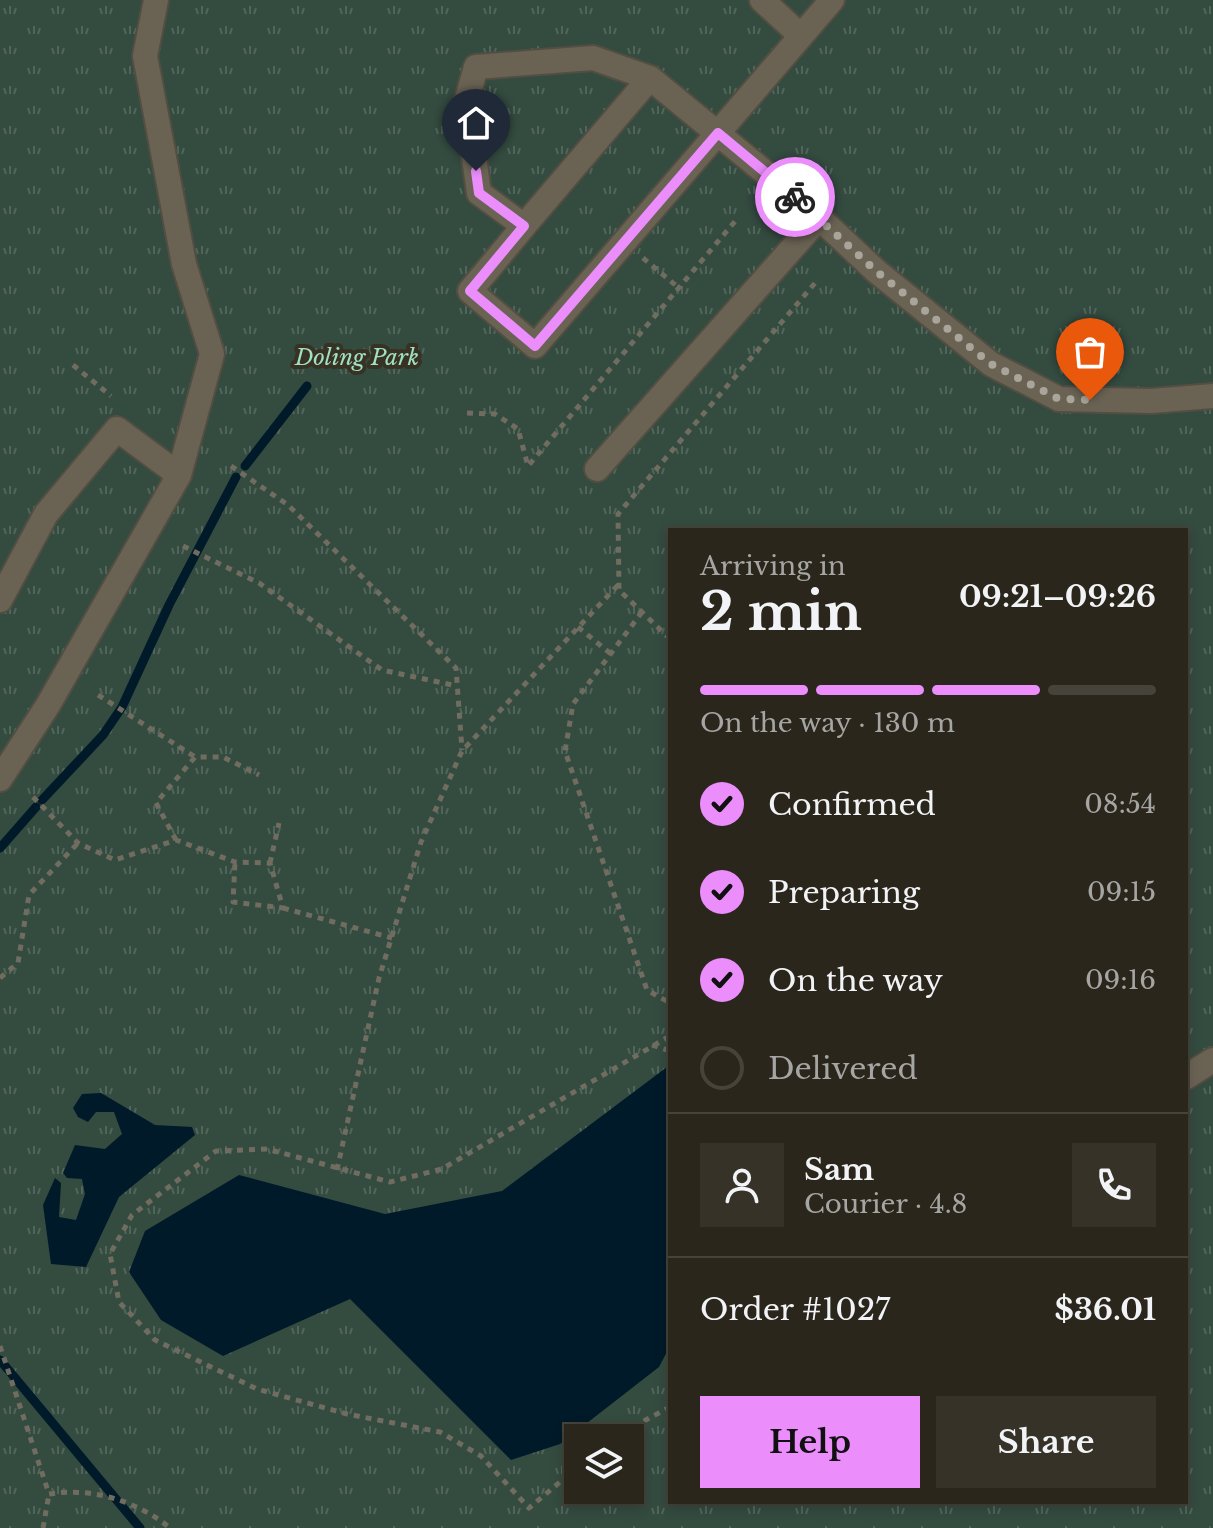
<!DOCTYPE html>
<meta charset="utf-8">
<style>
body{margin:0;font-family:"Libre Baskerville",serif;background:#363228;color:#f1f3f6;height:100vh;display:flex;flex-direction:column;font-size:30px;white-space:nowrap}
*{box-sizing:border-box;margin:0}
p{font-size:26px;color:#a5a5a3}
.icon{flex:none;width:44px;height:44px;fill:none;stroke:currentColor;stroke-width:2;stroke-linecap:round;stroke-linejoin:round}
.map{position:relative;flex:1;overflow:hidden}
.panel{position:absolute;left:668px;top:528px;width:520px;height:976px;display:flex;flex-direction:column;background:#2a261b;border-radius:0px;box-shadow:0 4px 12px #0003,0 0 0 2px #46433a}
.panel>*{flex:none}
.controls{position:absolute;left:564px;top:1424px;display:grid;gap:16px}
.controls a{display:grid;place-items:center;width:80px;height:80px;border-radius:0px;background:#2a261b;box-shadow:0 4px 12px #0003,0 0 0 2px #46433a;font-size:40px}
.pin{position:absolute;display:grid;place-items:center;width:68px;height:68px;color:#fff;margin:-82px -34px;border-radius:50% 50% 50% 0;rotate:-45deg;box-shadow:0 0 8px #0007}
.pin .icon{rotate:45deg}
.courier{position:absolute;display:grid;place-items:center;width:80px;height:80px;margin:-40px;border:6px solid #eb8dfb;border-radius:50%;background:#fff;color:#222;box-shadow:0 2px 10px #0007}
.headline em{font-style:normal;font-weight:800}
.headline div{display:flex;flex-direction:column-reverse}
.headline{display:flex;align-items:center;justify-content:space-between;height:136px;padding:0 32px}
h1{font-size:52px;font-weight:800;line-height:60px}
.bar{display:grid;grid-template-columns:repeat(4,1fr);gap:12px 8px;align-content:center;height:96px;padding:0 32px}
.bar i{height:10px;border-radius:6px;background:#46433a}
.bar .active{background:#eb8dfb}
.bar p{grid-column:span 4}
.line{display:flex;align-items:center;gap:20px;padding:0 32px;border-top:2px solid #46433a}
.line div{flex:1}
.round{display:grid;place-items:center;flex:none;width:84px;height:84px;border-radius:0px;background:#363228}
ol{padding:0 32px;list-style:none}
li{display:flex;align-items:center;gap:24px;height:88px}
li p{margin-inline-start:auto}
li .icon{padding:8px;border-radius:50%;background:#eb8dfb;color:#111;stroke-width:4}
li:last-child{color:#a5a5a3}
li i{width:44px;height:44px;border:4px solid #46433a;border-radius:50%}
.primary-button{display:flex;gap:16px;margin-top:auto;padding:16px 32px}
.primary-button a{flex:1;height:92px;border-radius:0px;background:#eb8dfb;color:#111;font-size:32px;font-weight:800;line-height:92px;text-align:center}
.primary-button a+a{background:#363228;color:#f1f3f6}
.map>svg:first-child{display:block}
</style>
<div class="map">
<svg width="1213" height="1528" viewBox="0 0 1213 1528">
<defs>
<pattern id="park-tufts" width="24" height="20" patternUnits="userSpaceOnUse" patternTransform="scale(2)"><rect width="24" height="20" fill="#344b40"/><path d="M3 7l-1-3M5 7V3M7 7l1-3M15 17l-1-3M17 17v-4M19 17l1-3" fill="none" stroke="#51655b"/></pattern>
</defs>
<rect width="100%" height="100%" fill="#383224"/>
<!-- park -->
<path fill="url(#park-tufts)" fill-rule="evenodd" d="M0 0H1213V1528H0ZM670 530H1186V1502H670ZM578 1438H630V1490H578Z"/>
<!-- water -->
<path fill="#001a29" d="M667 1067 670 1346 659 1367 560 1444 511 1460 350 1299 223 1356 161 1320 129 1272 145 1231 239 1175 385 1214 502 1191Z
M101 1093 155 1125 192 1127 195 1135 119 1197 86 1267 51 1264 43 1205 55 1178 61 1183 59 1217 76 1220 85 1194 82 1179 67 1178 63 1173 75 1145 105 1149 122 1134 114 1112H96L88 1122 78 1117 73 1108 82 1094Z"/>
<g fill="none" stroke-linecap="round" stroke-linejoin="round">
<!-- stream -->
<path stroke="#001a29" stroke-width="9" d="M245 466 307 386
M42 800 103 735 122 707 169 605 236 477
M0 848 36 807
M0 1360 140 1528"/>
<!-- minor-tunnel -->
<path stroke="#524d3f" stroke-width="24" stroke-dasharray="24 12" stroke-linecap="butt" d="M467 99 473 150"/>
<!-- minor casing -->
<g stroke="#534e42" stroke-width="28">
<path id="minor" d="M762 0 801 36
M467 99 476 67 593 58 650 78 812 211 876 271 991 364 1059 399 1151 401 1213 396
M473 150 479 193 524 226 470 291 535 346 832 0
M524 226 650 78
M597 469 819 218
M0 600 46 514 117 429 179 475
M0 779 48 705 179 475 212 354 184 264 145 56 156 0
M1186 1077 1213 1060"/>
</g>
<!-- path -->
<path stroke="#716c60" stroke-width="5" stroke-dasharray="6 6" stroke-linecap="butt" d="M643 258 679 288
M73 365 111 396
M467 413 495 414 518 429 528 466 737 219
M231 466 288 505 456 668 462 750
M183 546 259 583 382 670 457 686
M642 612 573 704 565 751 647 990 670 1003
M578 627 611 654
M670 639 619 590 618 514 815 283
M98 695 195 757
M33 797 78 843 115 860 176 840 235 862 270 863 283 908 233 902 235 862
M176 840 156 803 195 757H223L259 775
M270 863 279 823
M283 908 392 938
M0 978 18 963 29 895 78 843
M652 1045 670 1051
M337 1170 379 978 421 842 462 751 619 584
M0 1346 49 1494C92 1487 137 1501 170 1528
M612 1438 670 1407
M578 1467 529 1508 481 1456 440 1432 347 1414 257 1389 155 1340 119 1302 110 1254 132 1215 216 1151 267 1149 390 1182 442 1169 670 1036
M43 1528 49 1494"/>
<!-- minor -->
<use href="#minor" stroke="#6a6354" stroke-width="24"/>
</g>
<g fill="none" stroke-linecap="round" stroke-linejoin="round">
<!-- done -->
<path stroke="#a9a59a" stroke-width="8" stroke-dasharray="0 14.4" d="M795 197 876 271 991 364 1059 399 1090 400"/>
<!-- route -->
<path stroke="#eb8dfb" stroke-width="10" d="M476 171 479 193 524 226 470 291 535 346 718 133 795 197"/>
</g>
<g text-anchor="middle" stroke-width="8" stroke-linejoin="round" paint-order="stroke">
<!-- park labels -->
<g font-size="22" font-style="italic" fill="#a0e0c3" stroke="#383224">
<text x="357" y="365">Doling Park</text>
</g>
</g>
</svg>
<div class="controls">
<a><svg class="icon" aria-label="layers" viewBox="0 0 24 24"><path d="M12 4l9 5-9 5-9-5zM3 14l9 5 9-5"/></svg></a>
</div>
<div class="pin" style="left:1090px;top:400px;background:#ea580c"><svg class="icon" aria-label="bag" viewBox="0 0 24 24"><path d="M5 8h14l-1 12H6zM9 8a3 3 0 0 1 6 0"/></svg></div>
<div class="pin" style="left:476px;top:171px;background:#1f2937"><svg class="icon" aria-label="home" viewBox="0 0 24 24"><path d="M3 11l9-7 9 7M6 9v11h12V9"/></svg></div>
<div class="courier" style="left:795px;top:197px"><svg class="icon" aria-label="bike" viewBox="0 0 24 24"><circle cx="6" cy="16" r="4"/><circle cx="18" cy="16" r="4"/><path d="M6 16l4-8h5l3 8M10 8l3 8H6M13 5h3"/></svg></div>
<section class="panel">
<div class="headline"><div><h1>2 min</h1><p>Arriving in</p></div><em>09:21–09:26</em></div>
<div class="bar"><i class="active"></i><i class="active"></i><i class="active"></i><i></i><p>On the way · 130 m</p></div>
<ol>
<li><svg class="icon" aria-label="check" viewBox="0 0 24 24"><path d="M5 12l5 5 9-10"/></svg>Confirmed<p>08:54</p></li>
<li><svg class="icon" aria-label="check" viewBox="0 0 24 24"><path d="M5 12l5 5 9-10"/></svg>Preparing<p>09:15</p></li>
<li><svg class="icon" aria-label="check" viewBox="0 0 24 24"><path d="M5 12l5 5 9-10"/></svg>On the way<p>09:16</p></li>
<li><i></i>Delivered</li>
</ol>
<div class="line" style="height:144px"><a class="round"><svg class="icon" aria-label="person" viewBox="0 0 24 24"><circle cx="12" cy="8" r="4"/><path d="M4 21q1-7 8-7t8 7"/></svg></a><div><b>Sam</b><p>Courier · 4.8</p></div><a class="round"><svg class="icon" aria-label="phone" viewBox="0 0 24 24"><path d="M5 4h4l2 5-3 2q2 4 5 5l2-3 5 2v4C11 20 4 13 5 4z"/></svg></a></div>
<div class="line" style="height:104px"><div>Order #1027</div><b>$36.01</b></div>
<div class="primary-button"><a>Help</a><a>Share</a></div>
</section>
</div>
